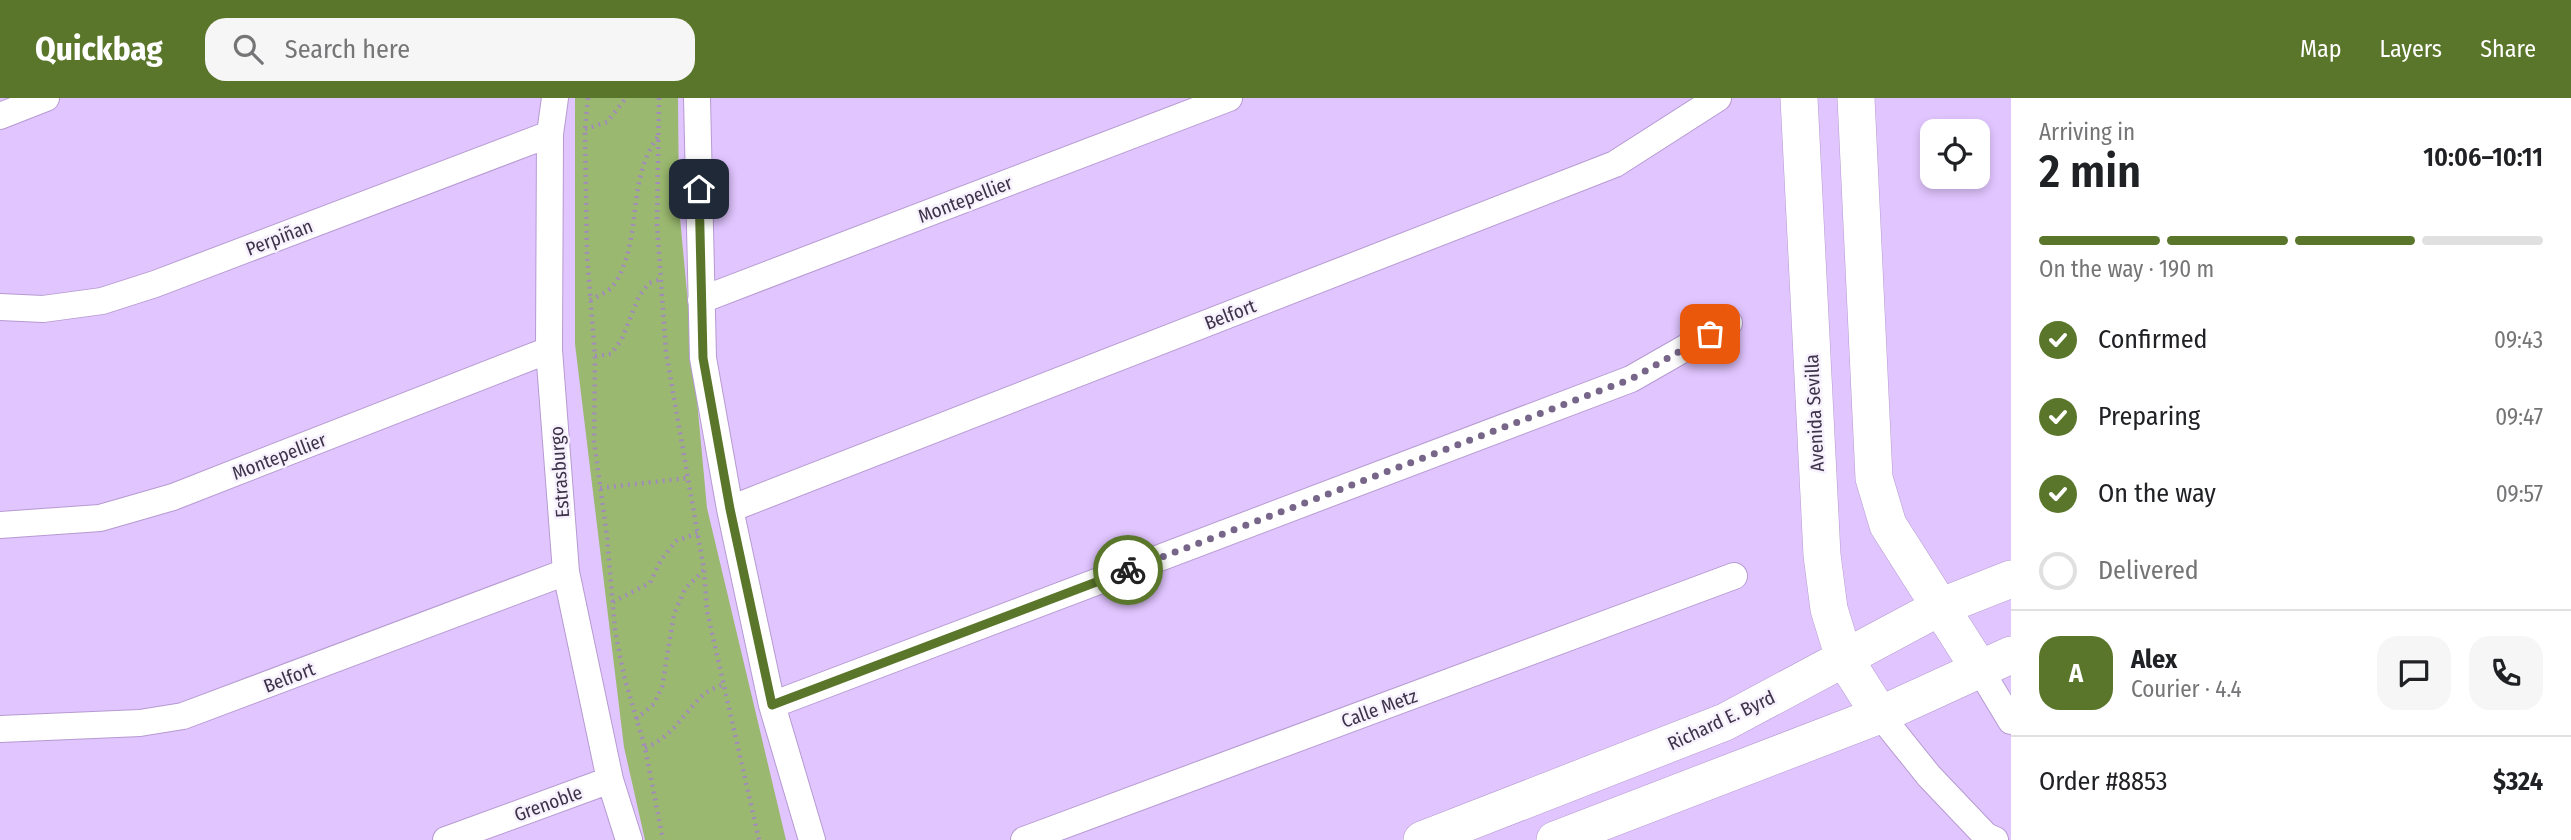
<!DOCTYPE html>
<meta charset="utf-8">
<style>
body{margin:0;font-family:"Fira Sans Condensed",sans-serif;background:#f6f6f6;color:#202124;height:100vh;display:flex;flex-direction:column;font-size:26px;white-space:nowrap}
*{box-sizing:border-box;margin:0}
p{font-size:23px;color:#757577}
.icon{flex:none;width:38px;height:38px;fill:none;stroke:currentColor;stroke-width:2;stroke-linecap:round;stroke-linejoin:round}
.map{position:relative;flex:1;overflow:hidden}
.drawer{display:flex;flex-direction:column;background:#fff;width:560px}
.drawer>*{flex:none}
.controls{position:absolute;left:1920px;top:21px;display:grid;gap:14px}
.controls a{display:grid;place-items:center;width:70px;height:70px;border-radius:14px;background:#fff;box-shadow:0 4px 10px #0003;font-size:35px}
.pin{position:absolute;display:grid;place-items:center;width:60px;height:60px;color:#fff;margin:-30px;border-radius:14px;box-shadow:0 4px 10px #0006}
.courier{position:absolute;display:grid;place-items:center;width:70px;height:70px;margin:-35px;border:5px solid #5a762a;border-radius:50%;background:#fff;color:#222;box-shadow:0 2px 9px #0007}
.head em{font-style:normal;font-weight:600}
.head div{display:flex;flex-direction:column-reverse}
.head{display:flex;align-items:center;justify-content:space-between;height:119px;padding:0 28px}
h1{font-size:46px;font-weight:600;line-height:52px}
.bar{display:grid;grid-template-columns:repeat(4,1fr);gap:10px 7px;align-content:center;height:84px;padding:0 28px}
.bar i{height:9px;border-radius:5px;background:#e0e0e0}
.bar .active{background:#5a762a}
.bar p{grid-column:span 4}
.line{display:flex;align-items:center;gap:18px;padding:0 28px;border-top:2px solid #e0e0e0}
.line div{flex:1}
.round{display:grid;place-items:center;flex:none;width:74px;height:74px;border-radius:21px;background:#f6f6f6}
ol{padding:0 28px;list-style:none}
li{display:flex;align-items:center;gap:21px;height:77px}
li p{margin-inline-start:auto}
li .icon{padding:7px;border-radius:50%;background:#5a762a;color:#fff;stroke-width:4}
li:last-child{color:#757577}
li i{width:38px;height:38px;border:4px solid #e0e0e0;border-radius:50%}
header{display:flex;align-items:center;gap:42px;box-sizing:border-box;height:98px;padding:0 35px;background:#5a762a;color:#fff}
header strong{font-size:33px}
nav{display:flex;gap:38px;margin-inline-start:auto;font-size:24px}
.search{width:490px;height:63px;background:#f6f6f6;display:flex;align-items:center;gap:18px;box-sizing:border-box;padding:0 24px;border-radius:21px;color:#757577;font-size:26px}
main{display:flex;flex:1;min-height:0}
.map>svg:first-child{display:block}
</style>
<header>
<strong>Quickbag</strong>
<div class="search"><svg class="icon" aria-label="search" viewBox="0 0 24 24"><circle cx="10" cy="10" r="6"/><path d="M15 15l6 6"/></svg>Search here</div>
<nav><a>Map</a><a>Layers</a><a>Share</a></nav>
</header>
<main>
<div class="map">
<svg width="2011" height="742" viewBox="0 0 2011 742">
<rect width="100%" height="100%" fill="#e1c5ff"/>
<!-- green -->
<path fill="#9ab86f" d="M575 0H678L679 109 707 410 786 742H645L624 649 575 246Z"/>
<g fill="none" stroke-linecap="round" stroke-linejoin="round">
<!-- street casing -->
<g stroke="#b69ad1" stroke-width="28">
<path id="street" d="M555 0 550 36 549 252 566 474 610 682 629 742
M697 0 703 260 730 411 772 607 812 742
M0 18 46 0
M701 202 1229 0
M0 209 43 211 102 203 155 186 550 36
M730 411 1615 66 1718 0
M0 427 100 420 173 399 549 252
M1979 570 2011 623
M772 607 1631 281 1729 225
M1880 617 1929 678 1986 738 1995 742
M0 631 140 625 183 618 566 474
M446 742 610 682
M1024 742 1734 478"/>
</g>
<!-- secondary casing -->
<g stroke="#b69ad1" stroke-width="38">
<path id="secondary" d="M1799 0 1822 457 1829 511 1844 560 1880 617
M1856 0 1874 380 1888 427 1979 570
M1422 742 1725 624 1940 509 2011 481
M1555 742 1880 617 2011 557"/>
</g>
<!-- path -->
<path stroke="#a28cb9" stroke-width="4.5" stroke-dasharray="2 5" stroke-linecap="butt" d="M588 0 585 31 587 158 595 258 594 343 607 438 615 532 624 578 645 650 663 742
M659 0 657 127 666 254 704 472 707 513 759 742
M585 31 607 24 626 0
M590 202C598 198 608 194 613 188 644 144 625 82 658 39
M595 258 611 256 622 241 639 198 649 185 661 181
M600 390 688 380
M613 504 650 485 661 462 676 443 698 435
M636 621 654 606 662 589 674 516 685 491 704 472
M645 650C675 637 681 618 703 597 709 592 717 589 724 586"/>
<!-- street -->
<use href="#street" stroke="#fff" stroke-width="26"/>
<!-- secondary -->
<use href="#secondary" stroke="#fff" stroke-width="37"/>
</g>
<g fill="none" stroke-linecap="round" stroke-linejoin="round">
<!-- done -->
<path stroke="#776689" stroke-width="7" stroke-dasharray="0 12.6" d="M1128 472 1631 281 1710 236"/>
<!-- route -->
<path stroke="#5a762a" stroke-width="9" d="M699 91 703 260 730 411 772 607 1128 472"/>
</g>
<g text-anchor="middle" stroke-width="5" stroke-linejoin="round" paint-order="stroke">
<!-- street labels -->
<g font-size="19" fill="#3e334a" stroke="#f7f1fd">
<text transform="translate(965 101) rotate(-21)" y="7">Montepellier</text>
<text transform="translate(279 139) rotate(-21)" y="7">Perpiñan</text>
<text transform="translate(1230 216) rotate(-21)" y="7">Belfort</text>
<text transform="translate(1814 315) rotate(-93)" y="7">Avenida Sevilla</text>
<text transform="translate(279 358) rotate(-21)" y="7">Montepellier</text>
<text transform="translate(559 374) rotate(-94)" y="7">Estrasburgo</text>
<text transform="translate(289 579) rotate(-21)" y="7">Belfort</text>
<text transform="translate(1379 610) rotate(-20)" y="7">Calle Metz</text>
<text transform="translate(1721 622) rotate(-25)" y="7">Richard E. Byrd</text>
<text transform="translate(548 705) rotate(-20)" y="7">Grenoble</text>
</g>
</g>
</svg>
<div class="controls">
<a><svg class="icon" aria-label="locate" viewBox="0 0 24 24"><circle cx="12" cy="12" r="6"/><path d="M12 2v4M12 18v4M2 12h4M18 12h4"/></svg></a>
</div>
<div class="pin" style="left:1710px;top:236px;background:#ea580c"><svg class="icon" aria-label="bag" viewBox="0 0 24 24"><path d="M5 8h14l-1 12H6zM9 8a3 3 0 0 1 6 0"/></svg></div>
<div class="pin" style="left:699px;top:91px;background:#1f2937"><svg class="icon" aria-label="home" viewBox="0 0 24 24"><path d="M3 11l9-7 9 7M6 9v11h12V9"/></svg></div>
<div class="courier" style="left:1128px;top:472px"><svg class="icon" aria-label="bike" viewBox="0 0 24 24"><circle cx="6" cy="16" r="4"/><circle cx="18" cy="16" r="4"/><path d="M6 16l4-8h5l3 8M10 8l3 8H6M13 5h3"/></svg></div>
</div>
<section class="drawer">
<div class="head"><div><h1>2 min</h1><p>Arriving in</p></div><em>10:06–10:11</em></div>
<div class="bar"><i class="active"></i><i class="active"></i><i class="active"></i><i></i><p>On the way · 190 m</p></div>
<ol>
<li><svg class="icon" aria-label="check" viewBox="0 0 24 24"><path d="M5 12l5 5 9-10"/></svg>Confirmed<p>09:43</p></li>
<li><svg class="icon" aria-label="check" viewBox="0 0 24 24"><path d="M5 12l5 5 9-10"/></svg>Preparing<p>09:47</p></li>
<li><svg class="icon" aria-label="check" viewBox="0 0 24 24"><path d="M5 12l5 5 9-10"/></svg>On the way<p>09:57</p></li>
<li><i></i>Delivered</li>
</ol>
<div class="line" style="height:126px"><b class="round" style="background:#5a762a;color:#fff">A</b><div><b>Alex</b><p>Courier · 4.4</p></div><a class="round"><svg class="icon" aria-label="chat" viewBox="0 0 24 24"><path d="M4 5h16v11H9l-5 4z"/></svg></a><a class="round"><svg class="icon" aria-label="phone" viewBox="0 0 24 24"><path d="M5 4h4l2 5-3 2q2 4 5 5l2-3 5 2v4C11 20 4 13 5 4z"/></svg></a></div>
<div class="line" style="height:91px"><div>Order #8853</div><b>$324</b></div>
</section>
</main>
